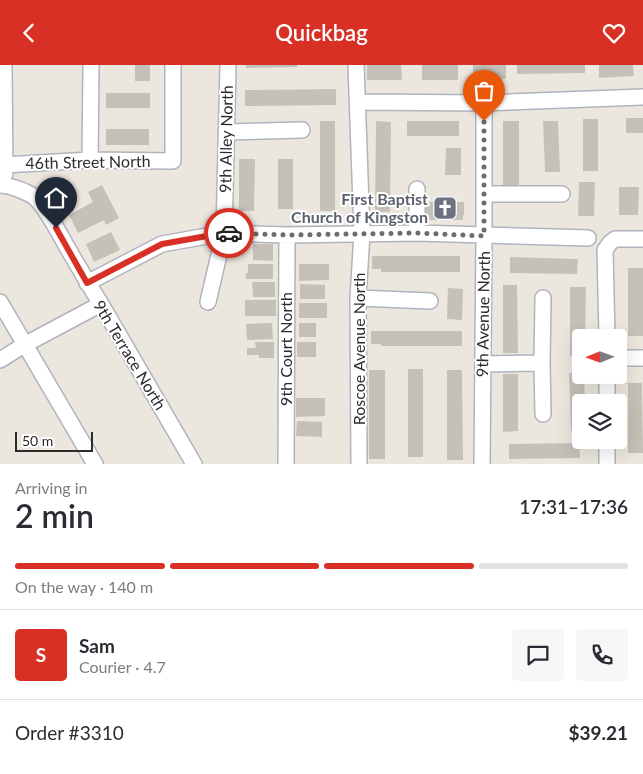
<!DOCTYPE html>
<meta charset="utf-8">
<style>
body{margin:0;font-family:Lato,sans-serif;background:#f7f7f7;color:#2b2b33;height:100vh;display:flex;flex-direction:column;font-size:19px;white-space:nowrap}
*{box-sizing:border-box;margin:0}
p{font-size:16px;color:#7c7c81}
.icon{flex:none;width:28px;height:28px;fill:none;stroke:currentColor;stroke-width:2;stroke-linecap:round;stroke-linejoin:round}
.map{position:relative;height:399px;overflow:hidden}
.sheet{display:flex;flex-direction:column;background:#fff;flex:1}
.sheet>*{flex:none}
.needle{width:32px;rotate:269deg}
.buttons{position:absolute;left:572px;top:264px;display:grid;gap:10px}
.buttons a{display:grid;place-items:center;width:55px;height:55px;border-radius:5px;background:#fff;box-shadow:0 5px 20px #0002;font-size:25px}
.scale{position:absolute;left:15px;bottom:12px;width:78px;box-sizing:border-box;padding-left:5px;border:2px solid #2b2b2b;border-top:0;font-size:14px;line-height:18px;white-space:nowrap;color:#2b2b2b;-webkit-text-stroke:4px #fff;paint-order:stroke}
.pin{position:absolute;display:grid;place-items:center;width:42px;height:42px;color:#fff;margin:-51px -21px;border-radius:50% 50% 50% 0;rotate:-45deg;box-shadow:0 0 5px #0007}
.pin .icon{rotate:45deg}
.courier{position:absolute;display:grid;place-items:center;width:50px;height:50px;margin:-25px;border:4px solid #d93025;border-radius:50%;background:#fff;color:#222;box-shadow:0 1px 6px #0007}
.headline em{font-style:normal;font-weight:600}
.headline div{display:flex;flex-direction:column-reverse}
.headline{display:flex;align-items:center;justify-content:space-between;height:85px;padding:0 15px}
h1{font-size:32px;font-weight:600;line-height:38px}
.bar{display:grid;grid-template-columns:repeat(4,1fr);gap:8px 5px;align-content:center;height:60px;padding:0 15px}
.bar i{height:6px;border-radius:4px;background:#e1e1e2}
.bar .current{background:#d93025}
.bar p{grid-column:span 4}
.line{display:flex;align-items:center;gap:12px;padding:0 15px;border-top:1px solid #e1e1e2}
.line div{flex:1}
.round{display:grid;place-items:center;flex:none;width:52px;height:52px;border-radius:5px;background:#f7f7f7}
header{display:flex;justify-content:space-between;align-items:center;height:65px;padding:0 15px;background:#d93025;color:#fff;font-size:22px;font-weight:600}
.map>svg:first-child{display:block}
</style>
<header><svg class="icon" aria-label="back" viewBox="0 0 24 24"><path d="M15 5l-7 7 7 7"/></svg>Quickbag<svg class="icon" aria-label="heart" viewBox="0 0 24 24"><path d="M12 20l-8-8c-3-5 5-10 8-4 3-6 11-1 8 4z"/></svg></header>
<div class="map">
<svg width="643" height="399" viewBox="0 0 643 399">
<rect width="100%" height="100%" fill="#ece7de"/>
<!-- building -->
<path fill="#c5c1b9" d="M135 0H150V16H135Z
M246 0H297V2L246 3Z
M367 0H401L402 15H367Z
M422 0H458V15H422Z
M473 0H506V14H473Z
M517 0H585V8L517 9Z
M599 0H633L634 11 599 13Z
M336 24V40L245 41V25Z
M106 28H150V43H106Z
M626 53H643V68H626Z
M583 54H598V106H583Z
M320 56H335V146H320Z
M376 56 391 57 390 147H375Z
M407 56H459V71H407Z
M503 56H519V124H503Z
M543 56H558L560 107H545Z
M106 64H149V80H106Z
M446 83H461V110H445Z
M239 94H255L254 146H239Z
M278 94H293V144H278Z
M579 117H595L594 151H578Z
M102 120 119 153 106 160 104 155 78 168 69 150 93 137 88 127Z
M619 122H639L638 150H619Z
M426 137H464V150H463V155H426Z
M111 167 120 185 94 197 86 179Z
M253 179H273V196L253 195Z
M372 191H460V207H381V204H372Z
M510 192 578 194 577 209 510 208Z
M248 199H273V214H246V208H248Z
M299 199H329V215L299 216Z
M628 203H643V271H628Z
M252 217H275V232H253Z
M300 219 325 220V234H300Z
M503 220H517L518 288H503Z
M570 222H586L585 272H581V291H570Z
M448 223 463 224 462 255 447 254Z
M245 235H276V251H245Z
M299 238H327V253H299Z
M272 258 273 274 247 275 246 259Z
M299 258H316V272H299Z
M371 266H462V281H381V279H371Z
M255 277H274V293H259V290H247V283H256Z
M297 277H316V292H297Z
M408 304H423V392H408Z
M369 305H385V394H369Z
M447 305H462L463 395H447Z
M581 307V310H584L585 338H581V365L571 366 569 308Z
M503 309H518V366L503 367Z
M628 318H642L643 388H628Z
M296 333H325V351L296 352Z
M297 356 322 357V372L296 371Z
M579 378 580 393 509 394V379Z"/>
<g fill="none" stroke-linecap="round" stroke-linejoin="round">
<!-- minor casing -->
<g stroke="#b1b3be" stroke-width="18">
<path id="minor" d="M4 0 5 109
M356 0 362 168 358 233 359 399
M359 37 484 38 643 32
M226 67 302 65
M90 95 91 0
M4 100 90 95 173 96V0
M0 120C9 120 25 126 33 131 45 140 59 168 67 182 78 201 89 220 101 239L194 399
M484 129H562
M417 168V124
M87 218 162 179 224 168 287 170 417 168 588 173
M358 233 430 236
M0 237 95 399
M208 237 224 168 228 0
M607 272 605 185 610 178 615 174H643
M619 293H643
M0 295 24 280 101 239
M542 298 543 349
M483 299 542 298 543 233
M607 338V310
M286 399 287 170
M482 399 484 171V38
M607 399V375"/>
</g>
<!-- minor -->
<use href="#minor" stroke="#fff" stroke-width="15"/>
</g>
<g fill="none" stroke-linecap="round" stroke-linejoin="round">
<!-- done -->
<path stroke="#6f6d6a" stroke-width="5" stroke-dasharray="0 9" d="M229 168 287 170 417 168 484 171V56"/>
<!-- route -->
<path stroke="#d93025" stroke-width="6" d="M56 163 87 218 162 179 224 168H229"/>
</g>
<!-- icons -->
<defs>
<g id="church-square" transform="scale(1.25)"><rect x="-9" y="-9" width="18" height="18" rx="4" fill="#6b7280" stroke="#fff"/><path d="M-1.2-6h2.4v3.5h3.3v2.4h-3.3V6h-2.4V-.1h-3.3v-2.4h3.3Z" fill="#fff"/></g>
</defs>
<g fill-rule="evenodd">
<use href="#church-square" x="445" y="143"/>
</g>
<g text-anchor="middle" stroke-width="4" stroke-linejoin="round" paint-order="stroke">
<!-- street labels -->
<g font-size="16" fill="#2b2b2b" stroke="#fff">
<text transform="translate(226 74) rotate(-89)" y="6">9th Alley North</text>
<text transform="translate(88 97) rotate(-1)" y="6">46th Street North</text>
<text transform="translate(483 249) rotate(-89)" y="6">9th Avenue North</text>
<text transform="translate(286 284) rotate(-90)" y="6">9th Court North</text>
<text transform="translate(359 284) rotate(-90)" y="6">Roscoe Avenue North</text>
<text transform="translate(130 290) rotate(59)" y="6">9th Terrace North</text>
</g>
<!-- worship labels -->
<g font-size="16" font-weight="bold" fill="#5b616d" stroke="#fff" text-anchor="end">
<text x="428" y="140">First Baptist<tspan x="428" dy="18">Church of Kingston</tspan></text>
</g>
</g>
</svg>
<div class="buttons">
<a><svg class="needle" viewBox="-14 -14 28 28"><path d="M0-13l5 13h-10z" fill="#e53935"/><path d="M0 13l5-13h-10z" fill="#7c7c81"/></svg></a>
<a><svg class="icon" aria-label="layers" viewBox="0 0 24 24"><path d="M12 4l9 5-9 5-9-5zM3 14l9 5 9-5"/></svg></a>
</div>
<div class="scale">50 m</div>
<div class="pin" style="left:484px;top:56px;background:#ea580c"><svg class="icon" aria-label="bag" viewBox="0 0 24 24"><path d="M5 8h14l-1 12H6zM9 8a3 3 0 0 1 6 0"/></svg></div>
<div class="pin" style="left:56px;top:163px;background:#1f2937"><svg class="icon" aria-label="home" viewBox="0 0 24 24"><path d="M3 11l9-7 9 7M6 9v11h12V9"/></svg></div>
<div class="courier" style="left:229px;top:168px"><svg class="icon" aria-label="car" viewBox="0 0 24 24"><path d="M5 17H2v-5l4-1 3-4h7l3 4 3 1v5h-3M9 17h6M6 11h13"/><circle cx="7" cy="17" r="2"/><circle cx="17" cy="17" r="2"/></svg></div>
</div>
<section class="sheet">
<div class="headline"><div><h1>2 min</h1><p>Arriving in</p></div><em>17:31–17:36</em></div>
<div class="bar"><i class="current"></i><i class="current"></i><i class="current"></i><i></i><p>On the way · 140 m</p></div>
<div class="line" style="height:90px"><b class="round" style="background:#d93025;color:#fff">S</b><div><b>Sam</b><p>Courier · 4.7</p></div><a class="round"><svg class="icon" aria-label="chat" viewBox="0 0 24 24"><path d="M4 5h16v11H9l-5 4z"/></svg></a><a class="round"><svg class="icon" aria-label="phone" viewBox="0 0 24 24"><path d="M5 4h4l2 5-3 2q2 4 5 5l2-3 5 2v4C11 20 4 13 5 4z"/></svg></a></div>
<div class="line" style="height:65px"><div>Order #3310</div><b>$39.21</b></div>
</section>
